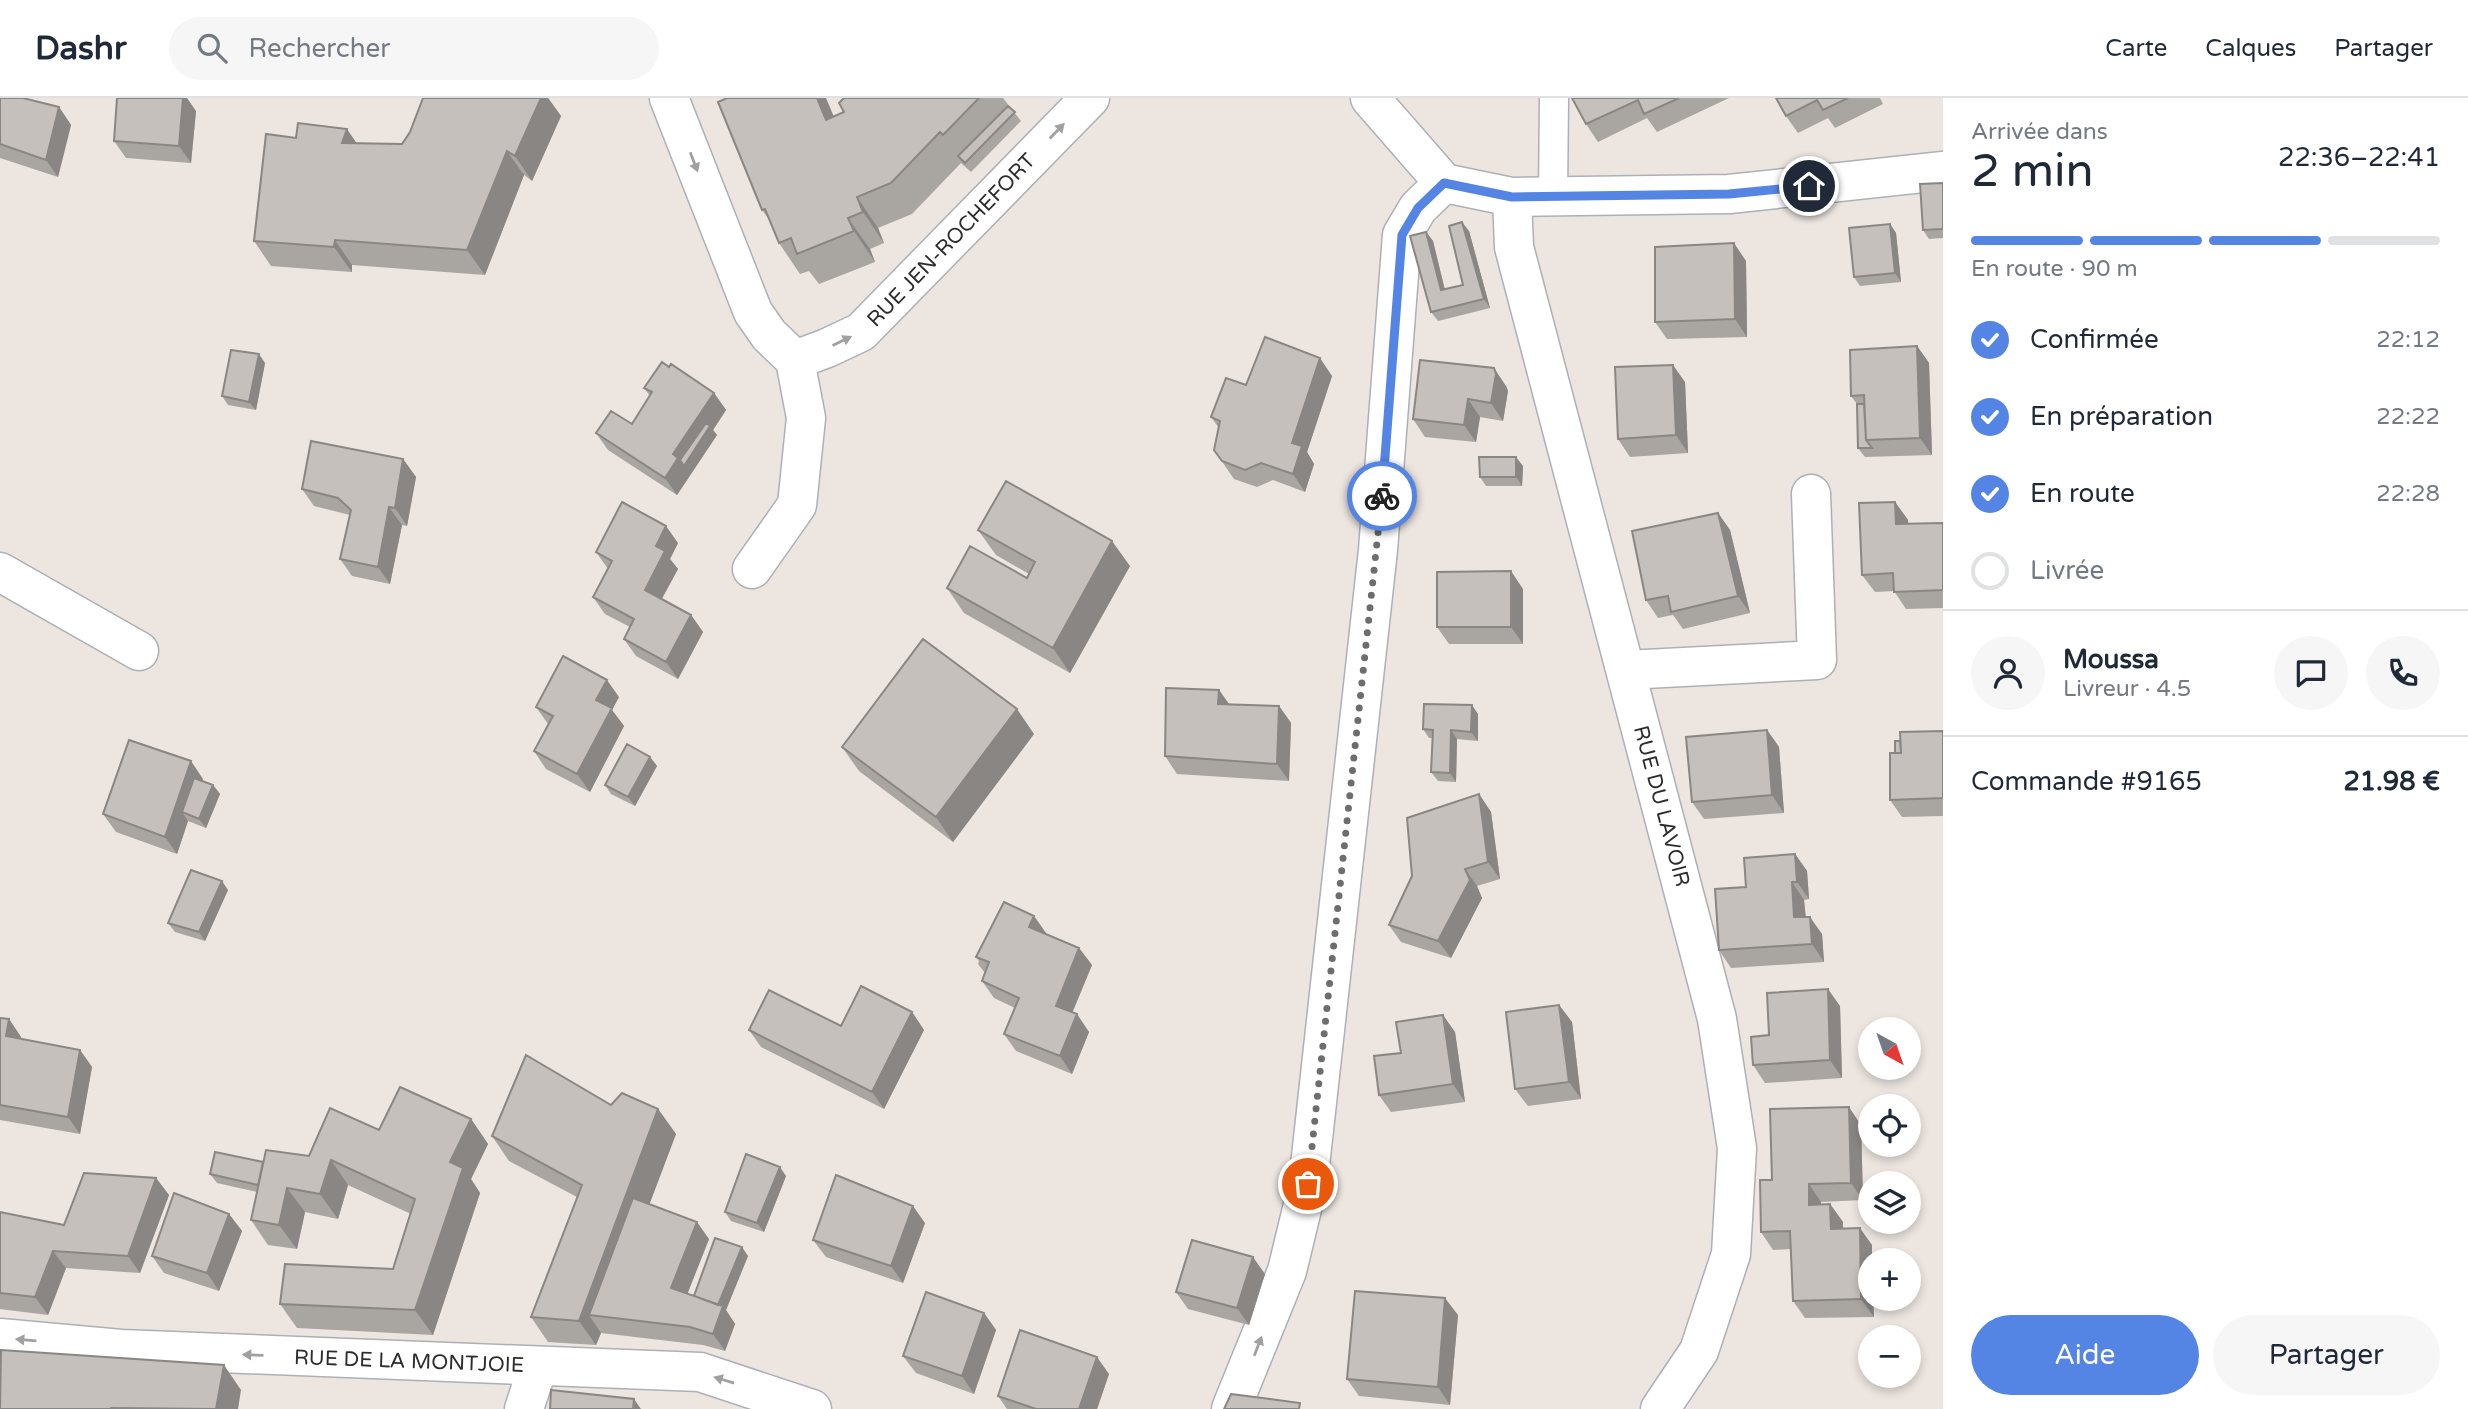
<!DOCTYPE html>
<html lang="fr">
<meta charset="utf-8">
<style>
body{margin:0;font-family:"Varela Round",sans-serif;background:#f6f6f7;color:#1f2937;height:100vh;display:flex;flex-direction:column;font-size:26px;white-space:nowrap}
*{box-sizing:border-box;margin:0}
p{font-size:23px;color:#747a83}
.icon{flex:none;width:38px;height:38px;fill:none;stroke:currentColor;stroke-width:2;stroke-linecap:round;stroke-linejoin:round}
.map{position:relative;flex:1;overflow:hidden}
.details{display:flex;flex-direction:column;background:#fff;width:525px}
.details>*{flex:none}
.needle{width:46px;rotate:140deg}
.tools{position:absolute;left:1858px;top:919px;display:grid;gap:14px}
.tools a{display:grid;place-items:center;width:63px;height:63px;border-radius:50%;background:#fff;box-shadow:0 4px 10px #0003;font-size:35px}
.pin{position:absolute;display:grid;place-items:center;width:60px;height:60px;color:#fff;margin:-30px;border:4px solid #fff;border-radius:50%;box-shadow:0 2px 7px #0007}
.courier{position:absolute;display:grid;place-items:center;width:70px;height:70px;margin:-35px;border:5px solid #5585e4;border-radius:50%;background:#fff;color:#222;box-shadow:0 2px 9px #0007}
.summary em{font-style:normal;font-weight:600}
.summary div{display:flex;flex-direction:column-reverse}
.summary{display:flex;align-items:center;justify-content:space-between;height:119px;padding:0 28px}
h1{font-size:46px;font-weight:600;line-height:52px}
.bar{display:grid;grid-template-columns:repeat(4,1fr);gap:10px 7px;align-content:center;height:84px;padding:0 28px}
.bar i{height:9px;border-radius:5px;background:#e0e1e3}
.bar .on{background:#5585e4}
.bar p{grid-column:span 4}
.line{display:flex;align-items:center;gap:18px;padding:0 28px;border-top:2px solid #e0e1e3}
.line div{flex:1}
.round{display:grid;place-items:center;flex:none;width:74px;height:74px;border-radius:37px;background:#f6f6f7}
ol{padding:0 28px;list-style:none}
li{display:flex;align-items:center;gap:21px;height:77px}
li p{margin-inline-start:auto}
li .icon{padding:7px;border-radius:50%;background:#5585e4;color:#fff;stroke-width:4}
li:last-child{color:#747a83}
li i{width:38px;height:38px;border:4px solid #e0e1e3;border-radius:50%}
.action{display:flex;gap:14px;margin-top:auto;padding:14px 28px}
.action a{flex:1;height:80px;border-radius:42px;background:#5585e4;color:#fff;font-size:28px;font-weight:600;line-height:80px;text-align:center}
.action a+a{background:#f6f6f7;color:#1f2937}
header{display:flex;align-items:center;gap:42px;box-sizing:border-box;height:98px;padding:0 35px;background:#fff;border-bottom:2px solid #e0e1e3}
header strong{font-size:33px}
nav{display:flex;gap:38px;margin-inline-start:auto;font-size:24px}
.search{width:490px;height:63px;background:#f6f6f7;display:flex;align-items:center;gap:18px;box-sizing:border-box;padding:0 24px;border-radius:38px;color:#747a83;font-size:26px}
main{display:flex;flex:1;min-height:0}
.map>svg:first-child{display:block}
</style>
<header>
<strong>Dashr</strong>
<div class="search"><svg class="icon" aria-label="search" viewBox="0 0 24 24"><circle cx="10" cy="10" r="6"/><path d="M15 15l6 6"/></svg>Rechercher</div>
<nav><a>Carte</a><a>Calques</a><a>Partager</a></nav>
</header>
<main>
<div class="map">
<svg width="1943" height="1311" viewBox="0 0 1943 1311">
<rect width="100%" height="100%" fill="#ece5e0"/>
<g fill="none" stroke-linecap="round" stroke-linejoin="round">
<!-- lane casing -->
<g stroke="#adb0b6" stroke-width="31">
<path id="lane" d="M1553 98 1554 0"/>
</g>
<!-- street casing -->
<g stroke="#adb0b6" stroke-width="41">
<path id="street" d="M669 0 753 214 769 237 795 262 827 250 861 234 1090 0
M1370 0 1444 85 1512 99 1729 96 1943 73
M1512 99 1514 149 1717 921 1737 1050 1731 1156 1699 1253 1660 1311
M752 471 797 407 806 320 795 262
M0 474 139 553
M1626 572 1817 562 1811 396
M0 1240 121 1251 700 1274 812 1311
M524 1311 538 1268
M1231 1311 1287 1173 1308 1086 1378 452 1402 137 1418 110 1444 85"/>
</g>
<!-- lane -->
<use href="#lane" stroke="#fff" stroke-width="28"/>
<!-- street -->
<use href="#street" stroke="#fff" stroke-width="38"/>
</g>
<!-- wall -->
<path fill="#a9a5a1" d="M0 0 59 9 71 27 58 79 0 60Z
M423 0H548L561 18 532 83 524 77 485 177 352 167V174L271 168 254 143 357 46H402L410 34Z
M844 0H1003L1021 23 971 74 961 65 912 116 878 130 884 145 870 151 875 164 819 186 809 173 800 176 779 145 770 123 762 112 834 18 844 14Z
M1572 0H1729L1657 34 1647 20 1598 44 1586 26Z
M1776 0H1880L1883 6 1835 30 1828 20 1798 35 1786 18Z
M196 13 191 65 126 60 114 43Z
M1943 85V140L1929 141 1923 132Z
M1890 126 1896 135 1901 184 1860 188 1854 179Z
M1469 133 1490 210 1438 223 1431 214 1426 134 1433 143 1445 192 1463 187Z
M1746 163 1747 239 1667 241 1655 224Z
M1917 248 1929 265 1932 357 1865 359 1858 350 1857 306 1851 298Z
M265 265 256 312 228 307 222 298Z
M669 269 714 295 726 312 713 332 717 337 677 397 608 352 596 335 632 326 650 298 644 290Z
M1332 278 1307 354 1314 366 1305 394 1273 382 1257 389 1234 381 1214 352 1219 330 1211 319 1246 287Z
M1685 284 1688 355 1630 359 1618 341Z
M1506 288 1508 293 1503 323 1480 319 1476 344 1425 339 1413 321Z
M403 361 416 379 407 428 402 427 390 486 352 478 340 461 350 417 314 408 302 391Z
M1523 368 1522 388H1486L1480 379Z
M1895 404 1908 422V425H1943V510L1906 511 1894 493 1875 494 1862 477Z
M1718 415 1730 432 1750 515 1683 531 1673 517 1658 520 1646 502Z
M978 432 1130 468 1070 575 964 515 947 490 1027 480 1029 476 996 457Z
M678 445 670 461 678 471 662 501 691 517 703 534 678 581 636 558 624 541 630 529 605 516 593 499 608 471 596 454Z
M1523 491V546H1449L1437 529Z
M1219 592 1229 606 1279 608 1291 625 1289 683 1177 676 1165 658Z
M619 599 612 612 624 628 590 694 546 671 534 653 548 626 536 609Z
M1478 616V643L1457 641 1456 684 1438 683 1431 674 1432 640H1429L1423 631Z
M1767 632 1779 649 1784 715 1704 721 1692 704Z
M1943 633V718L1902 719 1890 702 1895 655 1900 643Z
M1034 636 953 744 859 673 842 649Z
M650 659 657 668 635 708 611 696 605 687Z
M203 681 202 683 213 687 220 696 206 730 188 723 177 756 116 734 103 716Z
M1479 696 1491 714 1500 781 1477 788 1482 800 1451 860 1401 844 1389 827Z
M1795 756 1807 773 1809 801 1804 802 1806 819 1822 836 1824 864 1731 870 1719 852 1746 789Z
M228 792 205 843 175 834 168 825Z
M1034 818 1046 836 1079 850 1092 867 1072 915 1089 934 1072 976 1016 953 1004 936 1015 910 994 900 982 883 985 875 978 866 979 863 976 859Z
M1559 907 1572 924 1581 1001 1528 1008 1515 991Z
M1840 908 1842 980 1765 985 1753 967 1769 937Z
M912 914 924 932 884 1011 761 949 749 932 841 928Z
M0 920 9 921 21 939V941L80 952 92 969 80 1036 0 1022Z
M1455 934 1465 1004 1391 1014 1379 997 1401 955Z
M611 1007 658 1011 676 1036 649 1106 709 1141 687 1196 694 1198 748 1158 726 1212 735 1226 725 1253 703 1247 601 1235 596 1247 548 1244 531 1219 577 1099 509 1063 492 1038Z
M471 1021 488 1046 471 1081 480 1095 433 1237 297 1230 280 1206 393 1171 411 1116 348 1087 338 1121 305 1114 297 1151 268 1147 251 1122 257 1094 217 1085 210 1076 263 1064 309 1058 379 1032Z
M1861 1027 1863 1102 1821 1104V1107L1830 1106 1843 1124V1130L1872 1147V1162H1871V1200H1873L1874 1219 1805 1220 1793 1203 1791 1151 1773 1152 1761 1134 1772 1082Z
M786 1078 764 1134 731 1123 725 1114Z
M156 1080 169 1097 140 1175 66 1170 48 1217 0 1211V1114L64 1127Z
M229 1116 242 1133 219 1193 164 1175 152 1158Z
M925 1125 903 1185 826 1159 813 1142Z
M1265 1176 1249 1227 1188 1211 1176 1194Z
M984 1215 996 1232 974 1296 916 1275 903 1258Z
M1458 1217 1450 1307 1359 1298 1347 1281Z
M1109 1276 1097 1311H1007L998 1298Z"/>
<!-- shaded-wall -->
<path fill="#8a8683" d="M183 0H187L196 13 191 65 179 48Z
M536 0H548L561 18 532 83 515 58Z
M817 0H826L848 52 826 22Z
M59 9 71 27 58 79 46 62Z
M347 31 364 56 342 45Z
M507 53 524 77 485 177 467 152Z
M857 99 878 130 884 145 863 114Z
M848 120 870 151 875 164 854 133Z
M1462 124 1469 133 1490 210 1484 201Z
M1890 126 1896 135 1901 184 1895 175Z
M1426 134 1433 143 1447 201 1441 192Z
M335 142 352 167V174L334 149Z
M1734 145 1746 163 1747 239 1735 221Z
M1917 248 1929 265 1932 357 1920 340Z
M259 256 265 265 256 312 249 304Z
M1320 260 1332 278 1307 354 1314 366 1305 394 1293 376 1292 345Z
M1673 267 1685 284 1688 355 1676 337Z
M1494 270 1506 288 1508 293 1503 323 1491 305Z
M714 295 726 312 713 332 717 337 677 397 665 380 673 356Z
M1468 301 1480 319 1476 344 1464 327Z
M1516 359 1523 368 1522 388 1516 379Z
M403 361 416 379 407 428 395 410Z
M1895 404 1908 422 1909 443 1896 426Z
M389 409 402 427 390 486 378 469Z
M1718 415 1730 432 1750 515 1738 498Z
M666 428 678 445 670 461 678 471 657 509 645 492 656 448Z
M1112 443 1130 468 1070 575 1053 550Z
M1511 473 1523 491V546L1511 529Z
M691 517 703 534 678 581 666 564Z
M607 582 619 599 612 612 624 628 590 694 577 676 596 602Z
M1219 592 1231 609 1218 606Z
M1472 607 1478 616V643L1471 634Z
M1279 608 1291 625 1289 683 1277 666Z
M1017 611 1034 636 953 744 936 719Z
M1451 632 1457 641 1456 684 1450 675Z
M1767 632 1779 649 1784 715 1772 697Z
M650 659 657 668 635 708 628 699Z
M191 663 203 681 190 718 182 714 188 723 177 756 165 739Z
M213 687 220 696 206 730 199 721Z
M1479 696 1491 714 1500 781 1488 764Z
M1795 756 1807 773 1809 801 1797 784Z
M1465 771 1477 788 1482 800 1451 860 1438 843Z
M222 783 228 792 205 843 199 834Z
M1792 784 1804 802 1807 837 1794 819Z
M1034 818 1046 835 1041 846 1029 829Z
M1810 819 1822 836 1824 864 1812 846Z
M1079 850 1092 867 1068 925 1056 908Z
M1828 891 1840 908 1842 980 1830 962Z
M1559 907 1572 924 1581 1001 1569 984Z
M912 914 924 932 884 1011 872 994Z
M1077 916 1089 934 1072 976 1060 958Z
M1443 917 1455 934 1465 1004 1453 986Z
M9 921 21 939 18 956 6 938Z
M80 952 92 969 80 1036 68 1019Z
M1849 1009 1861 1027 1863 1102 1851 1085Z
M658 1011 676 1036 607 1219 589 1217 601 1235 596 1247 579 1223Z
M471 1021 488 1046 471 1081 480 1095 433 1237 415 1212 450 1064Z
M331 1062 348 1087 338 1121 320 1096Z
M780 1069 786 1078 764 1134 757 1125Z
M156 1080 169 1097 140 1175 128 1158Z
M1809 1086 1821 1104V1124L1809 1107Z
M287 1090 305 1114 297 1151 279 1127Z
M1830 1106 1843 1124V1148L1831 1131Z
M913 1108 925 1125 903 1185 891 1168Z
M229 1116 242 1133 219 1193 207 1175Z
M697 1124 709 1141 683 1207 671 1190Z
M1860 1130 1872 1147V1162H1871V1200H1873L1874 1219 1861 1201Z
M742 1149 748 1158 726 1212 735 1226 725 1253 713 1236 716 1212Z
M53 1153 66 1170 48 1217 35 1199Z
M1253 1159 1265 1176 1249 1227 1237 1210Z
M1445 1200 1458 1217 1450 1307 1438 1289Z
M984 1215 996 1232 974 1296 962 1278Z
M1097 1259 1109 1276 1097 1311H1079Z
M224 1267 241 1292 238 1311H216Z
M634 1301 641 1311H633Z"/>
<!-- building -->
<path fill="#c5c0bb" stroke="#8a8683" stroke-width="2" d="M0 0H23L59 9 46 62 0 46Z
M117 0H183L179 48 114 43Z
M423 0H541L515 58 507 53 467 152 335 142 334 149 254 143 266 36 296 40 298 25 347 31 342 45 402 46 410 34Z
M727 0H817L826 22 844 14 839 5 844 0H979L943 37 940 34 891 85 857 99 863 114 848 120 854 133 797 156 791 140 779 145 765 111 762 112 718 4Z
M1572 0H1679L1644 16 1638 2 1586 26Z
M1776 0H1848L1823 12 1817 2 1786 18Z
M1008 8 1015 14 965 65 958 58Z
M1943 85V131L1923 132 1920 86Z
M1462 124 1484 201 1431 214 1410 138 1426 134 1441 192 1463 187 1449 128Z
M1890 126 1895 175 1854 179 1849 130Z
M1734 145 1735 221 1655 224V149Z
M1265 239 1320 260 1292 345 1302 348 1293 376 1261 365 1245 372 1222 363 1214 352 1220 323 1211 319 1226 280 1246 287Z
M1917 248 1920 340 1866 342 1864 297 1851 298 1850 252Z
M231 252 259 256 249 304 222 298Z
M1420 262 1494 270 1496 276 1491 305 1468 301 1464 327 1413 321Z
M662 264 669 269 671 266 714 295 673 356 678 360 665 380 596 335 611 313 632 326 652 294 644 290Z
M1673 267 1676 337 1618 341 1615 269Z
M1857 306H1864L1866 342 1872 350H1858Z
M706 325 710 328 684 368 680 362Z
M311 343 403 361 395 410 389 409 378 469 340 461 351 412 338 400 302 391Z
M1479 359H1516V379H1480Z
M1006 383 1112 443 1053 550 947 490 970 448 1027 480 1035 464 978 432Z
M622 404 666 428 656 448 665 453 645 492 691 517 666 564 624 541 634 521 593 499 612 463 596 454Z
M1895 404 1896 426 1943 425V492L1894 494 1893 475 1862 477 1859 405Z
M1718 415 1738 498 1671 514 1668 498 1646 502 1632 433Z
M1511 473V529H1437V474Z
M923 541 1017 611 936 719 842 649Z
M563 558 607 582 596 602 612 610 577 676 534 653 553 618 536 609Z
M1166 590 1219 592 1218 606 1279 608 1277 666 1165 658Z
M1424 606 1472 607 1471 634 1451 632 1450 675 1431 674 1433 632 1423 631Z
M1767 632 1772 697 1692 704 1686 639Z
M1943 633V700L1890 702V655H1901L1900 634Z
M129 642 191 663 165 739 103 716Z
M1895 643H1900L1901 655H1895Z
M627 646 650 659 628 699 605 687Z
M194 680 213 687 199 721 182 714Z
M1479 696 1488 764 1465 771 1470 782 1438 843 1389 827 1412 778 1407 720Z
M1795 756 1797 784H1792L1794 819H1810L1812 846 1719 852 1715 791 1746 789 1744 760Z
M191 772 222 783 199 834 168 825Z
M1004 804 1034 818 1029 829 1079 850 1056 908 1077 916 1060 958 1004 936 1019 900 982 883 989 864 976 859Z
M861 888 912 914 872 994 749 932 769 892 841 928Z
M1828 891 1830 962 1753 967 1751 939 1769 937 1767 895Z
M1559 907 1569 984 1515 991 1506 914Z
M1443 917 1453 986 1379 997 1374 958 1401 955 1396 924Z
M0 920 9 921 6 938 80 952 68 1019 0 1007Z
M526 957 611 1007 622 995 658 1011 579 1223 531 1219 582 1087 492 1038Z
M400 989 471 1021 450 1064 463 1070 415 1212 280 1206 285 1166 393 1171 415 1101 331 1062 320 1096 287 1090 279 1127 251 1122 266 1052 309 1058 330 1010 379 1032Z
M1849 1009 1851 1085 1809 1086V1107L1830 1106 1831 1131 1860 1130 1861 1201 1793 1203 1790 1133 1761 1134 1760 1082H1772L1770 1011Z
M215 1054 263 1064 258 1087 210 1076Z
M746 1056 780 1069 757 1125 725 1114Z
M84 1075 156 1080 128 1158 53 1153 35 1199 0 1195V1114L64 1127Z
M836 1077 913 1108 891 1168 813 1142Z
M174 1095 229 1116 207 1175 152 1158Z
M633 1100 697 1124 671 1190 723 1208 713 1236 690 1229 589 1217Z
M715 1140 742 1149 718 1207 694 1198Z
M1192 1142 1253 1159 1237 1210 1176 1194Z
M1355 1193 1445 1200 1438 1289 1347 1281Z
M926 1194 984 1215 962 1278 903 1258Z
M1020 1232 1097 1259 1079 1311H1036L998 1298Z
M1 1252 224 1267 216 1311 111 1310 110 1311H0Z
M551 1292 634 1301 633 1311H550Z
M1231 1296 1300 1305 1299 1311H1224Z"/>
<!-- one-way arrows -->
<defs><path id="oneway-solid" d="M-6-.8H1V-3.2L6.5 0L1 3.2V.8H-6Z" transform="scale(1.75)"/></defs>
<g fill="#a0a0a0">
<use href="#oneway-solid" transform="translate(1057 33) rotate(-46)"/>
<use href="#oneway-solid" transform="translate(694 64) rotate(69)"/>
<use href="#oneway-solid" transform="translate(842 243) rotate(-26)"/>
<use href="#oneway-solid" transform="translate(26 1242) rotate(-175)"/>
<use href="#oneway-solid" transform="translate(1258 1248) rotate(-69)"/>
<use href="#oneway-solid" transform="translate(253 1257) rotate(-178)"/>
<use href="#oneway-solid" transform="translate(724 1282) rotate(-163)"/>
</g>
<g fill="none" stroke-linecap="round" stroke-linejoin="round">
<!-- done -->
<path stroke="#6f6d6b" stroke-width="7" stroke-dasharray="0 12.6" d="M1308 1086 1382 398"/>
<!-- route -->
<path stroke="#5585e4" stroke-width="9" d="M1382 398 1402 137 1418 110 1444 85 1512 99 1729 96 1809 88"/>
</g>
<g text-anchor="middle" stroke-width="7" stroke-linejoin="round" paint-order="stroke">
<!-- street labels -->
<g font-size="21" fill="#2c2c2c" stroke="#fff">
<text transform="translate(951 142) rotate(-46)" y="7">RUE JEN-ROCHEFORT</text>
<text transform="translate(1662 708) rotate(75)" y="7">RUE DU LAVOIR</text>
<text transform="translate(409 1263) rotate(2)" y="7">RUE DE LA MONTJOIE</text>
</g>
</g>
</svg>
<div class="tools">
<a><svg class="needle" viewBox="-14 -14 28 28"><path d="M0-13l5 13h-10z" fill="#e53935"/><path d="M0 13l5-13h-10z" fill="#747a83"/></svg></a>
<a><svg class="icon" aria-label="locate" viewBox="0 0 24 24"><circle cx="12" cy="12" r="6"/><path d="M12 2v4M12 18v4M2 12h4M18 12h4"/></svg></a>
<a><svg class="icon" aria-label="layers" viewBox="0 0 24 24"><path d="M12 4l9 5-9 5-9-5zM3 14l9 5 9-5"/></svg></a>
<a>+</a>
<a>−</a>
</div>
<div class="pin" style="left:1308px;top:1086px;background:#ea580c"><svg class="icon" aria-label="bag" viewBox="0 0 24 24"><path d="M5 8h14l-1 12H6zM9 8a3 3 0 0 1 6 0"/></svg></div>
<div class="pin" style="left:1809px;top:88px;background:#1f2937"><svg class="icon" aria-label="home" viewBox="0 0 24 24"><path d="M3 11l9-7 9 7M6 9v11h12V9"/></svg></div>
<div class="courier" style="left:1382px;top:398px"><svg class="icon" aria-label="bike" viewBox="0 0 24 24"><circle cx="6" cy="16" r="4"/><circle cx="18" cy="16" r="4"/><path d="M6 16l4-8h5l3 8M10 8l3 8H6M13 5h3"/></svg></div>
</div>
<section class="details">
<div class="summary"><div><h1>2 min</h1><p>Arrivée dans</p></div><em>22:36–22:41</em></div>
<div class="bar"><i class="on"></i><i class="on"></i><i class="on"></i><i></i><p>En route · 90 m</p></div>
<ol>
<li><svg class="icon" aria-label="check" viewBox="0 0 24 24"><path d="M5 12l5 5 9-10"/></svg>Confirmée<p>22:12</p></li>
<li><svg class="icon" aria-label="check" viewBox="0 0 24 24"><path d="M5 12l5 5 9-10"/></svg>En préparation<p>22:22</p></li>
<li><svg class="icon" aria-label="check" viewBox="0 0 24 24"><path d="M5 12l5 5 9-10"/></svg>En route<p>22:28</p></li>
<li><i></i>Livrée</li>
</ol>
<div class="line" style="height:126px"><a class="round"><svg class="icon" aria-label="person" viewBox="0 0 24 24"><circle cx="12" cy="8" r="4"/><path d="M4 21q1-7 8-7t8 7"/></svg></a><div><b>Moussa</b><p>Livreur · 4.5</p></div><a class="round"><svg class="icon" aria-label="chat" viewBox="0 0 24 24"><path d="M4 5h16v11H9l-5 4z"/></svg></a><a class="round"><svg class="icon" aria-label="phone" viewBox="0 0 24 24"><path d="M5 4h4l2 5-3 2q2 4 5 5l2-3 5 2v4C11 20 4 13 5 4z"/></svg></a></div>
<div class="line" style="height:91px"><div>Commande #9165</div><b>21.98 €</b></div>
<div class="action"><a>Aide</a><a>Partager</a></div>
</section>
</main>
